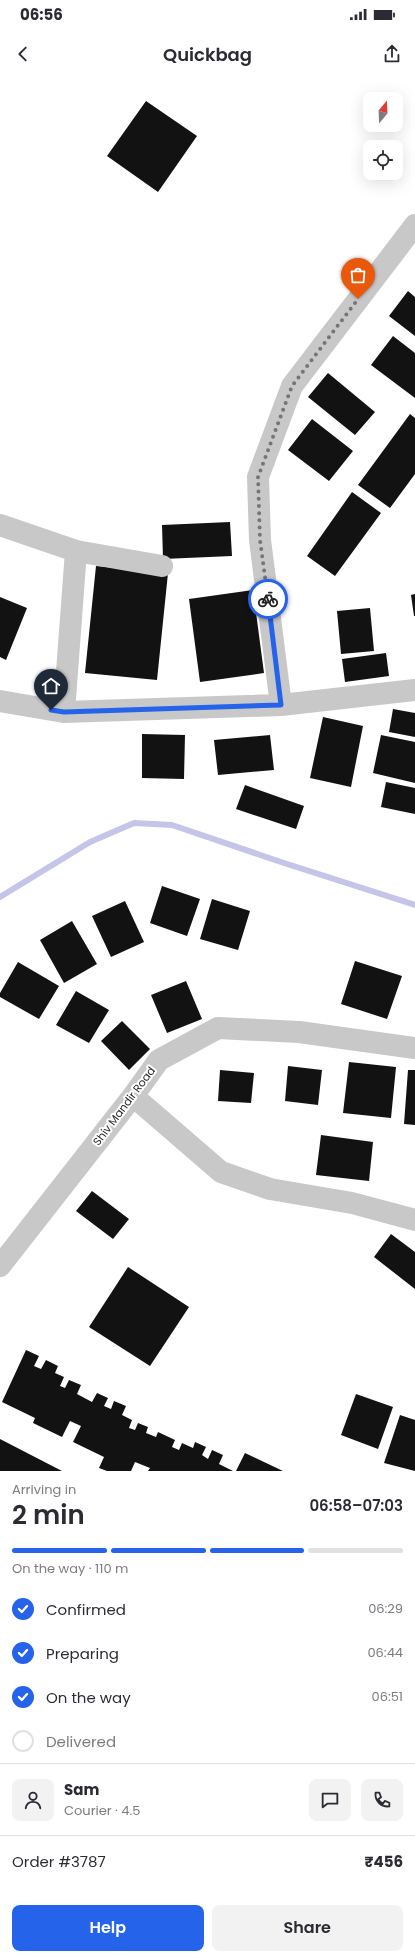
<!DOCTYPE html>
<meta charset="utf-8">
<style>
body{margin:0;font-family:Poppins,sans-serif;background:#f2f2f3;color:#2b2b33;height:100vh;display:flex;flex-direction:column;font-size:15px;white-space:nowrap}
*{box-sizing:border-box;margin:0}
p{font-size:13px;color:#7c7c81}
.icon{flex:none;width:22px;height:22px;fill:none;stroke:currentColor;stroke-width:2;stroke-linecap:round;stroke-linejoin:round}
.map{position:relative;height:1391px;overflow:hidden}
.panel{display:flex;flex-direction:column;background:#fff;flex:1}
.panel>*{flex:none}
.needle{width:26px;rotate:19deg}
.buttons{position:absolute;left:363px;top:12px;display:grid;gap:8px}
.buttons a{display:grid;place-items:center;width:40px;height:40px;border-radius:8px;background:#fff;box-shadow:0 4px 16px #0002;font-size:20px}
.pin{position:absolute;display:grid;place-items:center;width:34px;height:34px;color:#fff;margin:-41px -17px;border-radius:50% 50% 50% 0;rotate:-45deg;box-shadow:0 0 4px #0007}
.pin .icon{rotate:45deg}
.courier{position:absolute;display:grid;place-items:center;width:40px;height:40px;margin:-20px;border:3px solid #2563eb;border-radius:50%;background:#fff;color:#222;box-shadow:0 1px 5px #0007}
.headline em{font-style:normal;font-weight:600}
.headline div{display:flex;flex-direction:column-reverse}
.headline{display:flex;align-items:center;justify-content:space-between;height:68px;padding:0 12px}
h1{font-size:26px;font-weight:600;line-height:30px}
.bar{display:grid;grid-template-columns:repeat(4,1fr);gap:6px 4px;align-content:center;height:48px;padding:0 12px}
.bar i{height:5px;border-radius:3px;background:#e1e1e2}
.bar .current{background:#2563eb}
.bar p{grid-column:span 4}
.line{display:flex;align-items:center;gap:10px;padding:0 12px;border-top:1px solid #e1e1e2}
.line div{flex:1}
.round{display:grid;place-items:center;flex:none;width:42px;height:42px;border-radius:8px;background:#f2f2f3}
ol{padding:0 12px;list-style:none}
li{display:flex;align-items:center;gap:12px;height:44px}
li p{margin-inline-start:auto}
li .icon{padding:4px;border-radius:50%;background:#2563eb;color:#fff;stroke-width:4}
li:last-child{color:#7c7c81}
li i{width:22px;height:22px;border:2px solid #e1e1e2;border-radius:50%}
.button{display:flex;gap:8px;margin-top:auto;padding:8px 12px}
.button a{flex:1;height:46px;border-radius:8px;background:#2563eb;color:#fff;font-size:16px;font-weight:600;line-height:46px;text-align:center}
.button a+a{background:#f2f2f3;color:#2b2b33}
.status{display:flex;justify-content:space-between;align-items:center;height:28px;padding:0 20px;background:#fff;direction:ltr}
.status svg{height:11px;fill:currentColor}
header{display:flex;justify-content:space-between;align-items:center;height:52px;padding:0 12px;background:#fff;font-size:18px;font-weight:600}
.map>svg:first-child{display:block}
</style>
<div class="status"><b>06:56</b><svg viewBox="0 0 49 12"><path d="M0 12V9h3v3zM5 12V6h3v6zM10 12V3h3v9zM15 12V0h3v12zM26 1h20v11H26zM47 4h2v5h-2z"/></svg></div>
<header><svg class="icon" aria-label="back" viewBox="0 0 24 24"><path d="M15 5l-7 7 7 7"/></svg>Quickbag<svg class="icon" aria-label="share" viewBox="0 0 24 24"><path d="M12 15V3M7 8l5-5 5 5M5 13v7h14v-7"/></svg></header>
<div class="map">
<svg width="415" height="1391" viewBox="0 0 415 1391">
<rect width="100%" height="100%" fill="#fff"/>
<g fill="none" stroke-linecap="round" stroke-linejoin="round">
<!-- stream -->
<path stroke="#c5c5e9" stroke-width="6" d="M0 817 90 762 134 743 172 745 284 783 415 825"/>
</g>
<!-- building -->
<path fill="#121212" d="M146 21 197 56 158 112 107 76Z
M408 211 415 217V256L389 236Z
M393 256 415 273V318L371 285Z
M328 293 375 332 355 355 308 317Z
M410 334 415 338V394L390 428 358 405Z
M312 339 353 371 329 401 288 370Z
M352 412 381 433 335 496 307 476Z
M230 442 232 476 163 479 162 445Z
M96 486 168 493 157 600 85 593Z
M253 510 264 593 200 602 189 519Z
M415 514V536H414L411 515Z
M0 517 27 528 6 580 0 577Z
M370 528 374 571 341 574 337 531Z
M386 573 389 596 345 602 342 579Z
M393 629 415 633V657L389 652Z
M323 637 363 646 351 707 310 698Z
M142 654 185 655 184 699 142 698Z
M270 655 274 690 218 695 214 660Z
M381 655 415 662V703L373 693Z
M386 702 415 708V734L381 727Z
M245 705 304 726 296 749 236 729Z
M162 806 200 819 187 856 150 843Z
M212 819 250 831 238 870 200 859Z
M125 821 144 862 111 877 92 836Z
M72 841 97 884 64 903 40 860Z
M355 881 402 896 387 939 341 924Z
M18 882 59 906 39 939 0 917V913Z
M186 901 202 939 167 953 151 915Z
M76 911 109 930 89 963 56 945Z
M122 941 150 969 129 990 101 961Z
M349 982 396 987 391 1038 343 1033Z
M288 986 322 990 318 1025 285 1021Z
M220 990 254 993 251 1023 218 1021Z
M408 990H415V1045L404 1044Z
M321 1055 373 1062 369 1101 316 1095Z
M92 1111 129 1139 113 1159 76 1131Z
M391 1154 415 1172V1209L374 1177Z
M128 1187 189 1227 150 1286 89 1247Z
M26 1270 39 1276 34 1286 41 1289 46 1280 58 1286 55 1293 64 1297 60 1306 65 1308 69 1300 81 1305 77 1314 92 1322 97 1313 108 1318 104 1326 111 1329 114 1321 126 1326 122 1335 132 1340 129 1348 135 1350 138 1343 148 1347 146 1353 156 1357 158 1352 175 1360 172 1367 179 1370 182 1363 193 1368 195 1362 206 1367 202 1375 208 1379 212 1370 223 1375 219 1384 233 1391H148L150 1388 135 1382 131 1391H107L99 1388 104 1377 73 1362 81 1346 70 1341 62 1357 33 1343 35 1338 2 1322Z
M356 1314 393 1327 378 1369 341 1355Z
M400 1335 415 1340V1391L384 1383Z
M0 1359 62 1391H0Z
M245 1373 283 1391H236Z"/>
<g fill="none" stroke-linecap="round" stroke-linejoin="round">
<!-- minor -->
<path stroke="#c8c8c8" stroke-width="22" d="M0 445 76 471 162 486
M0 621 64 632 281 625 415 610
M281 625 260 460 258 397 292 306 415 145
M64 632 76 471
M133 1016 221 1092 270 1109 352 1123 415 1140
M0 1186 133 1016 159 980 218 948 299 952 415 968"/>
</g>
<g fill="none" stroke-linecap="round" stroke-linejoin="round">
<!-- done -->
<path stroke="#757575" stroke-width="4" stroke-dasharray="0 7.2" d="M268 519 260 460 258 397 292 306 358 219"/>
<!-- route -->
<path stroke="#2563eb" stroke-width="5" d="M51 630 64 632 281 625 268 519"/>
</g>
<g text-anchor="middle" stroke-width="4" stroke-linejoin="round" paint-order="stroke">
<!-- street labels -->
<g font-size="11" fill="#2b2b2b" stroke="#fff">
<text transform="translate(124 1026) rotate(-53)" y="4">Shiv Mandir Road</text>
</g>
</g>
</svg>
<div class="buttons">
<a><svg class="needle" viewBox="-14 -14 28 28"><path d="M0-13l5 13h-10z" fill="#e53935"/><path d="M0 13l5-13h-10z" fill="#7c7c81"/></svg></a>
<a><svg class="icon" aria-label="locate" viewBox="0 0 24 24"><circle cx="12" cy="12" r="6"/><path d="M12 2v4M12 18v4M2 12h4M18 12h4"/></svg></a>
</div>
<div class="pin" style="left:358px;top:219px;background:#ea580c"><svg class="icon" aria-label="bag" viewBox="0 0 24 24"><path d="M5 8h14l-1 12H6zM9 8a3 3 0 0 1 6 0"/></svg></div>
<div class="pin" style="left:51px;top:630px;background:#1f2937"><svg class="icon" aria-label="home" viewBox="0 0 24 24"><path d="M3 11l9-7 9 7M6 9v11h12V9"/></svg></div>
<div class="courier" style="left:268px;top:519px"><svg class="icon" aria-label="bike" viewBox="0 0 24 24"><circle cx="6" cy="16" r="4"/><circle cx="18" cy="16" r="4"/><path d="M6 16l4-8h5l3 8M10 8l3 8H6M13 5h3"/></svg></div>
</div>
<section class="panel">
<div class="headline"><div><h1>2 min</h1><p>Arriving in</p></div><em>06:58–07:03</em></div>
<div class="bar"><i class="current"></i><i class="current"></i><i class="current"></i><i></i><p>On the way · 110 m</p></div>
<ol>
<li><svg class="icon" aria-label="check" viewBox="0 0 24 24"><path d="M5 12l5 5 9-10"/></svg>Confirmed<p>06:29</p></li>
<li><svg class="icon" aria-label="check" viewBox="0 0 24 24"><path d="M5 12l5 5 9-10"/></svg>Preparing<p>06:44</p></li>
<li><svg class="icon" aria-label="check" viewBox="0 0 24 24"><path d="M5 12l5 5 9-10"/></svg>On the way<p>06:51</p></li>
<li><i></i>Delivered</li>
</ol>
<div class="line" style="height:72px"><a class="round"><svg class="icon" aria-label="person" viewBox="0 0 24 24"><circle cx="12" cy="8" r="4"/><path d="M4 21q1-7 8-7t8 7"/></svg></a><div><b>Sam</b><p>Courier · 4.5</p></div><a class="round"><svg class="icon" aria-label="chat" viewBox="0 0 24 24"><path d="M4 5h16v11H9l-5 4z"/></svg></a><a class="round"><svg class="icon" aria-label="phone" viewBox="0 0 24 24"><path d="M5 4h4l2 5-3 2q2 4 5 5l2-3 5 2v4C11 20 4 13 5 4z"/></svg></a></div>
<div class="line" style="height:52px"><div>Order #3787</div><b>₹456</b></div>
<div class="button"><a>Help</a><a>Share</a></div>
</section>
